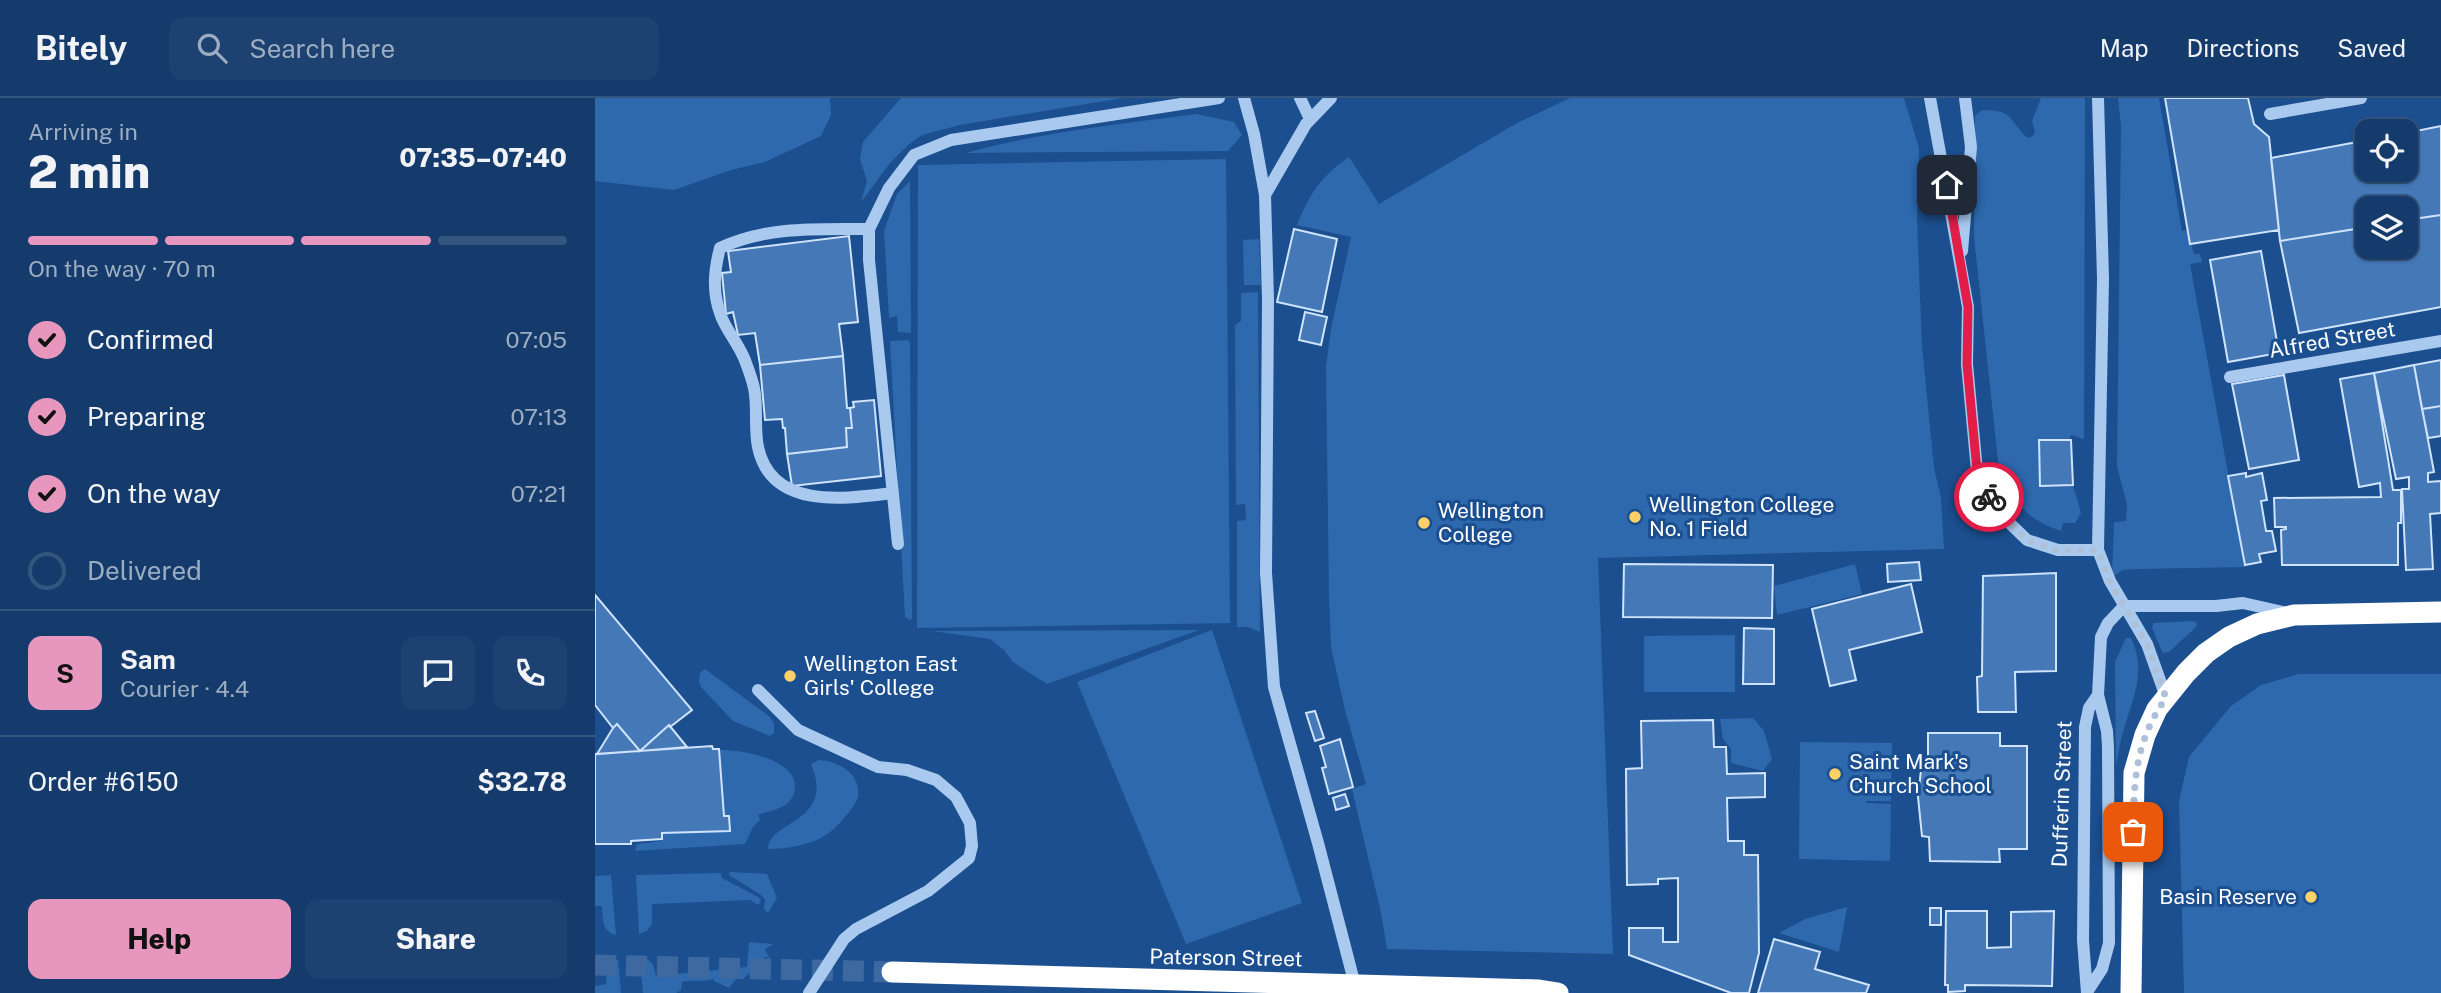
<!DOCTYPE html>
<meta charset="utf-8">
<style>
body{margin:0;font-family:"Public Sans",sans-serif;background:#1d4271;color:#f1f3f6;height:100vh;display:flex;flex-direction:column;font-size:26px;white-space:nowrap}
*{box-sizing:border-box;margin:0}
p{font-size:23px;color:#9dadc1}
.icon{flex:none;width:38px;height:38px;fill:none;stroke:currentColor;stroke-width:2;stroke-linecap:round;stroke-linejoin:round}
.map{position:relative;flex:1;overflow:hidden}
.details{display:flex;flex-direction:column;background:#143b6b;width:595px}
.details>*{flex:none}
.controls{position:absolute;left:1760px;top:21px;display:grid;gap:14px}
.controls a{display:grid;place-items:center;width:63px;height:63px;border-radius:14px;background:#143b6b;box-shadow:0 2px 5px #0004,0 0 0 2px #33557e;font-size:35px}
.pin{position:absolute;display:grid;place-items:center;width:60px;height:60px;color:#fff;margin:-30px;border-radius:14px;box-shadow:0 4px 10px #0006}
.courier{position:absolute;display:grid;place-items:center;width:70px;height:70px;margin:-35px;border:5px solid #e11d48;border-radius:50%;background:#fff;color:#222;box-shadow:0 2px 9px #0007}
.overview em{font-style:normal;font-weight:800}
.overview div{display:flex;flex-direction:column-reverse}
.overview{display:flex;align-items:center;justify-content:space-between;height:119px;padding:0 28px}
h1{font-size:46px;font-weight:800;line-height:52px}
.bar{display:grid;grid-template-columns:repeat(4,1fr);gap:10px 7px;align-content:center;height:84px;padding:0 28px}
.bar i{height:9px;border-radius:5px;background:#33557e}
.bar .current{background:#e797bd}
.bar p{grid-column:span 4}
.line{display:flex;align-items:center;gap:18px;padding:0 28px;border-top:2px solid #33557e}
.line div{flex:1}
.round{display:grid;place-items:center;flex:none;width:74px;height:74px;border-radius:14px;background:#1d4271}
ol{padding:0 28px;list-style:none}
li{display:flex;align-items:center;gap:21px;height:77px}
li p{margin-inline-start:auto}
li .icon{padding:7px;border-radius:50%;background:#e797bd;color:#111;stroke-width:4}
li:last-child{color:#9dadc1}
li i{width:38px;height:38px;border:4px solid #33557e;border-radius:50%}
.action{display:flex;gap:14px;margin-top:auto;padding:14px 28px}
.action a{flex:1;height:80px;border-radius:14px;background:#e797bd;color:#111;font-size:28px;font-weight:800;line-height:80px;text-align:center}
.action a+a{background:#1d4271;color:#f1f3f6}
header{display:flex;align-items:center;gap:42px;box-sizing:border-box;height:98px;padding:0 35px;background:#143b6b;border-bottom:2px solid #33557e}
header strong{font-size:33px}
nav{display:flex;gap:38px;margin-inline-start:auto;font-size:24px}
.search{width:490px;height:63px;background:#1d4271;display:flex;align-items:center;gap:18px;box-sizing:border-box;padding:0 24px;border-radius:14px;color:#9dadc1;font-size:26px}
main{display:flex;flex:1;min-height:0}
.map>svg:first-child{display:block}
</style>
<header>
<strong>Bitely</strong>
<div class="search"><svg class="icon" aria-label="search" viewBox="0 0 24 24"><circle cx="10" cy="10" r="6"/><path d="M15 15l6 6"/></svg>Search here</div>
<nav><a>Map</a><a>Directions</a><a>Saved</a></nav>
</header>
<main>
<section class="details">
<div class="overview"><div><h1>2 min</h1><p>Arriving in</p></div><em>07:35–07:40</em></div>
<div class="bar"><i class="current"></i><i class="current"></i><i class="current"></i><i></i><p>On the way · 70 m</p></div>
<ol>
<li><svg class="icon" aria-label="check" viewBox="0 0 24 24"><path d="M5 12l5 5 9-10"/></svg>Confirmed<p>07:05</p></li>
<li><svg class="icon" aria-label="check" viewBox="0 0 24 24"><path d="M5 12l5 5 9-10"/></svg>Preparing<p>07:13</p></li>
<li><svg class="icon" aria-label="check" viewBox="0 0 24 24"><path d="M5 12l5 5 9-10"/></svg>On the way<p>07:21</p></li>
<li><i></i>Delivered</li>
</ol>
<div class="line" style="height:126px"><b class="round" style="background:#e797bd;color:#111">S</b><div><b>Sam</b><p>Courier · 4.4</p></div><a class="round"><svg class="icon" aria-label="chat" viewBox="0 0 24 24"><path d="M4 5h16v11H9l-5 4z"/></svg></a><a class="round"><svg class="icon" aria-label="phone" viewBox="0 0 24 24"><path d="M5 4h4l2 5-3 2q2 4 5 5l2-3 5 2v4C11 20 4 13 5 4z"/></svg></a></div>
<div class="line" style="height:91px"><div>Order #6150</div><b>$32.78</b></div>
<div class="action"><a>Help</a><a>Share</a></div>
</section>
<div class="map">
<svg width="1846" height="895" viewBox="0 0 1846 895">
<rect width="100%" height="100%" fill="#1b4f8f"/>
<!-- green -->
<path fill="#2e69ad" d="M0 0H235L236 17 226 38 170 64 136 72 79 92 0 83Z
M306 0H527L365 27 327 37 313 47 295 65 266 104 272 83 265 61 268 44Z
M975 0H1309L1324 50 1322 124 1327 248 1339 370 1346 400 1349 451 1003 460 1018 856 792 851 786 815 757 691 771 686 750 612 736 549 734 500 731 268 736 231 756 139 702 127C713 98 727 77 754 59L784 106 922 25Z
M1446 0H1490L1489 341 1476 337 1474 342H1445V388L1478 387 1486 415 1480 425H1468L1466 433C1430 422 1413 398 1403 363L1379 139 1380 18 1387 12C1421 12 1413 23 1433 40L1438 38 1440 34 1437 23Z
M1523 0H1564L1587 133 1593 132 1599 156H1605L1607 164 1595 166 1650 469 1543 471 1528 472 1520 477 1517 474 1519 424 1531 423 1532 407 1522 368 1526 29Z
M601 16 639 24 647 37 633 53 371 55C446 34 525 26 601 16Z
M631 61 635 525 322 530 323 67Z
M315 83 316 235 303 234 302 218 294 220 289 133 302 96Z
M664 141 666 187H649L648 142Z
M663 194 665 534 653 529H642V423L651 422 650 406 641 407 640 227 646 223V195Z
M313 242 315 245 317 520 315 522 310 519 295 243Z
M1260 466 1267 496 1182 517 1179 488Z
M1598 523 1602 525 1601 529 1574 554 1568 555 1557 530 1558 525Z
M604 532 452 586 418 564 409 552 395 541 337 533Z
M617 532 707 805 591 846 482 584Z
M1140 537V594H1049V538Z
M1531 540H1536C1552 573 1538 599 1529 631 1525 643 1523 656 1521 669L1520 564Z
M110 571 175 619 179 625V635L175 638 138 623 106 589 104 583 105 575Z
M1704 576H1846V895H1589L1584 703 1594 659 1636 608 1666 587Z
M1158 620 1169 633 1177 661 1168 673 1136 665V651L1128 641 1125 621Z
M1205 644 1297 645 1296 703H1271V705L1296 706 1295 763 1204 761Z
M124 652C145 651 202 661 200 690 200 697 195 704 189 708 181 712 171 714 163 717L165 722 158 729 150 746 40 753 42 746 67 743V735L135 733 129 718Z
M224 662C244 663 267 677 263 699 261 708 240 732 231 737 216 747 191 751 173 751 174 722 241 725 216 666Z
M135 774 172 776 182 800 173 815 169 811 170 802 166 797 134 777Z
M126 775 127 780 163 799 166 802 163 807 155 802 57 806V826L52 833 44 836 41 777Z
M16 777 21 837C7 834 8 821 7 808H0V778Z
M1252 809 1244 854 1184 835 1210 821Z
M154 844 178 846 170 851 175 861 171 859 168 860 169 868 165 873 153 876 148 881H141L134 890 119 883 118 881C108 885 98 881 87 884L86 892 81 895H48L45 859H50L58 866 61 878 152 869Z
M23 861 26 895H0V888L11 886C11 875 13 866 23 861Z"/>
<!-- building -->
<path fill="#4478b7" stroke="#cfe3fa" stroke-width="2" d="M1570 0H1653L1659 26 1674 39 1684 132 1595 146Z
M1846 28V117L1811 122V110H1773V129L1685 143 1676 60 1773 42V72H1811V35Z
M1846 117V209L1704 235 1685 143 1773 129V149H1811V122Z
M699 131 742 141 727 214 682 204Z
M254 138 263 224 244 226 248 258 165 267 160 235 143 237 138 214 131 216 127 175 136 174 133 153Z
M1666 153 1684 255 1633 264 1615 162Z
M710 214 732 219 726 247 704 242Z
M248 258 252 310H255L257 330H251L252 349 192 356 190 330H188L187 321 170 322 165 267Z
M1846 262V308L1827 311 1819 267Z
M1819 267 1839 374 1833 375V384L1846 383V415L1835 416 1838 471 1811 472 1807 391H1814V379L1801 381 1779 275Z
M1779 275 1798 392H1806V425H1803V467H1687L1686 432 1691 431V429H1680L1679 400 1786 399 1785 385 1764 389 1745 281Z
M1689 277 1704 362 1654 371 1637 286Z
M279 302 286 378 197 388 192 356 252 349 251 330H257L255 310 259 309 258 304Z
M1846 308V338L1833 340 1827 311Z
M1444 342H1476L1478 387 1445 388Z
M1651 375V379L1667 375 1672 402 1666 403 1671 433H1677L1681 453 1664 456 1666 464 1650 467 1633 378Z
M1324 464 1326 482 1293 484 1292 466Z
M1029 466 1178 467 1177 520 1028 519Z
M1461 475V573L1420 574 1421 614H1383L1382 579 1387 578 1388 478Z
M1316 486 1327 534 1254 552 1261 582 1235 588 1217 511Z
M0 497 97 612 75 629 74 627 45 653 22 626 18 630 0 607Z
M1149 530 1179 531V586H1148Z
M720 613 729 640 720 643 711 615Z
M1118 622 1119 649H1131L1132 676 1170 675V699L1132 700 1133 743H1149V757H1163L1164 855 1154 895H1136L1034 857V830H1068V844H1083V780L1063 781V786L1032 787 1031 671 1047 670 1046 623Z
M22 626 45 653 2 656 18 630Z
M74 627 92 649 45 653Z
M1333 635H1405V648H1432V751H1404L1405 764 1335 763 1334 739 1327 738 1323 699 1327 663 1328 660H1333Z
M745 641 758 689 734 696 727 670 731 669 725 648Z
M117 648 118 651H124L129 718H134L135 733 67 735V741L36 743V746H0V656Z
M750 696 754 708 741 712 738 700Z
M1335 810H1346V827H1335Z
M1351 813H1392V850L1416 849V814L1459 813 1457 888 1370 887V893L1353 894V887H1350Z
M1179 841 1225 854 1220 871 1274 887 1271 895H1163Z"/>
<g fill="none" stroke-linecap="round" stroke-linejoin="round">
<!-- highway-tunnel -->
<path stroke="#3d69a0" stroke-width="21" stroke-dasharray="21 10" stroke-linecap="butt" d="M0 867 297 874"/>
<!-- minor -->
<path stroke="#a9c9ee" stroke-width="12" d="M649 0 659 36 670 97 673 201 671 475 679 589 723 745 760 887
M705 0 715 21
M1335 0 1373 209 1372 266 1382 373 1399 410 1432 442 1463 452H1503
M1503 0 1508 181 1503 452 1515 483 1552 546 1571 599
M1675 16 1766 0
M670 97 711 26 736 0
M274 131C225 131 171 128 125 150 119 173 117 194 126 218 132 234 145 247 151 265 154 273 157 281 159 290 163 309 159 330 163 349 176 412 249 401 298 395
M1367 153 1376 49 1370 0
M1635 279 1846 243
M303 446 274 162V131L294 90 319 57 356 42 624 0
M1529 508H1621L1648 505 1692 515
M163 592 203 632 283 669 312 672 341 682 361 699 375 725 377 748 374 760 333 793 261 831 249 841 214 895
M1492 894 1507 871 1514 845 1513 649 1512 633 1503 597
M1492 895 1488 842 1490 629 1494 610 1503 597 1506 539 1513 525 1529 508"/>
<!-- highway -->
<path stroke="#fff" stroke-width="21" d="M297 874 871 890 944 892 963 895
M1536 895 1539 675 1550 637 1562 611 1591 575 1611 555 1634 539 1662 526 1699 517 1846 514"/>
</g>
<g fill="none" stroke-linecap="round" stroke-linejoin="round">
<!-- done -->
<path stroke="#afc1d8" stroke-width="7" stroke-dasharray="0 12.6" d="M1394 399 1399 410 1432 442 1462 452H1503L1514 483 1552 546 1571 600C1540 643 1539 683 1538 734"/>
<!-- route -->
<path stroke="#e11d48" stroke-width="9" d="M1352 87 1373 209 1372 266 1382 373 1394 399"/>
</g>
<!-- markers -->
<g fill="#ffd166" stroke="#1b4f8f" stroke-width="2.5">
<circle cx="1040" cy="419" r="7"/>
<circle cx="829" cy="425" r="7"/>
<circle cx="195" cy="578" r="7"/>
<circle cx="1240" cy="676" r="7"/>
<circle cx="1716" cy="799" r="7"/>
</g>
<g text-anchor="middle" stroke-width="6" stroke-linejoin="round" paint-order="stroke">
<!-- street labels -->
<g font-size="21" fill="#fff" stroke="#1b4f8f">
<text transform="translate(1737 242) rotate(-10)" y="7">Alfred Street</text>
<text transform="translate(1467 696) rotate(-88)" y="7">Dufferin Street</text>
<text transform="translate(631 860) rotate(1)" y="7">Paterson Street</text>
</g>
<!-- poi labels -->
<g font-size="21" fill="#fff" stroke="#1b4f8f" text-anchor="start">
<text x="1054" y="414">Wellington College<tspan x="1054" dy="24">No. 1 Field</tspan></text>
<text x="843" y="420">Wellington<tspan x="843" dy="24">College</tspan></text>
<text x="209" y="573">Wellington East<tspan x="209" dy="24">Girls' College</tspan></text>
<text x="1254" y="671">Saint Mark's<tspan x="1254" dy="24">Church School</tspan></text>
<text x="1702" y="806" text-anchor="end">Basin Reserve</text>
</g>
</g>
</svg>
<div class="controls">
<a><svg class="icon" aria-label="locate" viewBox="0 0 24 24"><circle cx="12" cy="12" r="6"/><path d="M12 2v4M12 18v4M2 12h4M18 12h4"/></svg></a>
<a><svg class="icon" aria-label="layers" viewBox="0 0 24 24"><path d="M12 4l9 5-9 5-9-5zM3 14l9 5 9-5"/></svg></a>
</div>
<div class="pin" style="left:1538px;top:734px;background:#ea580c"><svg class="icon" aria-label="bag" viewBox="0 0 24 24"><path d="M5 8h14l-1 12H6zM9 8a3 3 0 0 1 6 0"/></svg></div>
<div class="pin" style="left:1352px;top:87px;background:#1f2937"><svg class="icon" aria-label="home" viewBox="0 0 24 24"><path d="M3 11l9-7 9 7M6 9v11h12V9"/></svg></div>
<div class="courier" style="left:1394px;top:399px"><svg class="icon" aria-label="bike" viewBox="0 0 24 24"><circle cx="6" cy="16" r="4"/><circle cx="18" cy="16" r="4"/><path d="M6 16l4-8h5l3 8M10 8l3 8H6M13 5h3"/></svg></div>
</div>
</main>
